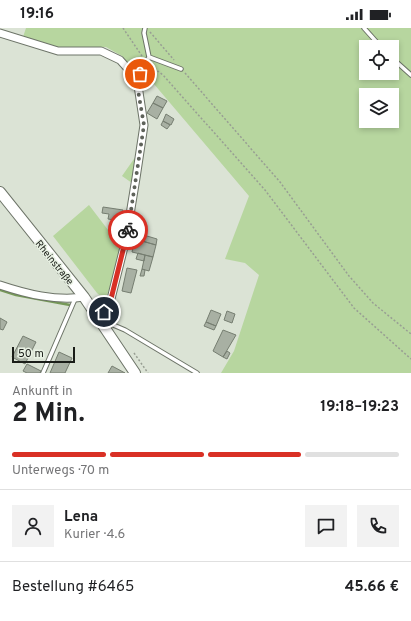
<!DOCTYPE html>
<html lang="de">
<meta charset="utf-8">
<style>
body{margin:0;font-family:Overpass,sans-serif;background:#f2f2f2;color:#202124;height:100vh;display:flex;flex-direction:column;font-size:15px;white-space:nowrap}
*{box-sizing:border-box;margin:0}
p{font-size:13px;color:#757577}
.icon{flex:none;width:22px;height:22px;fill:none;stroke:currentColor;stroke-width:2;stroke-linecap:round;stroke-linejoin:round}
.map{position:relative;height:345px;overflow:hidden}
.details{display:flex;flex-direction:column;background:#fff;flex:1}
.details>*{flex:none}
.fabs{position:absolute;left:359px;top:12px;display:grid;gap:8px}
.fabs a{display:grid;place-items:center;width:40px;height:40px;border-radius:0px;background:#fff;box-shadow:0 2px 6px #0003;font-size:20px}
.scale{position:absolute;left:12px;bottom:10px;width:63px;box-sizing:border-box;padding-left:4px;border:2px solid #1a1d18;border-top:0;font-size:11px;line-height:14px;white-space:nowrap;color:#1a1d18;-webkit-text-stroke:3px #e8f1e3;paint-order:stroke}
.pin{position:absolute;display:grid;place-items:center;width:34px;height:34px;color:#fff;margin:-17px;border:2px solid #fff;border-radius:50%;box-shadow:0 1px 4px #0007}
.courier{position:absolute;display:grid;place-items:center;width:40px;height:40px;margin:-20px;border:3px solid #d93025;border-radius:50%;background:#fff;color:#222;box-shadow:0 1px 5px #0007}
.overview em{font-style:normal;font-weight:700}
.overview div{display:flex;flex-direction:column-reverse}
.overview{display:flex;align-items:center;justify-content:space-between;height:68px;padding:0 12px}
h1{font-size:26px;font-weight:700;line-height:30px}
.bar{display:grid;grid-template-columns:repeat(4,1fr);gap:6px 4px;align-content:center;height:48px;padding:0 12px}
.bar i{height:5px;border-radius:3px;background:#e0e0e0}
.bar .current{background:#d93025}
.bar p{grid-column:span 4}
.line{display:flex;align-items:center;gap:10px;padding:0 12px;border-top:1px solid #e0e0e0}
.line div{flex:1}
.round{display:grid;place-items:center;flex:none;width:42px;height:42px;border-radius:0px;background:#f2f2f2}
.status{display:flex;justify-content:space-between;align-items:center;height:28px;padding:0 20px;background:#fff;direction:ltr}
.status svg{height:11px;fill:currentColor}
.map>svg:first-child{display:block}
</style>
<div class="status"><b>19:16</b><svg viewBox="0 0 49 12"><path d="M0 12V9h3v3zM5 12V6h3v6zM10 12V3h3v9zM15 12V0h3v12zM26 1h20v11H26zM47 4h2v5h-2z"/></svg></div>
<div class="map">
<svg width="411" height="345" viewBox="0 0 411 345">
<rect width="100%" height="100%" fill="#dbe3d5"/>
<!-- green -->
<path fill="#b7d69f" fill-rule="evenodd" d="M26 0H411V345H221L234 323 259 247 245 235 225 231 249 168 148 49 143 63 141 51 135 43 122 28 106 19 59 20 23 9ZM366 19H392V45H366ZM366 67H392V93H366Z
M136 128 132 155 122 148Z
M89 177 121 219 112 254 105 272 97 265 53 208Z"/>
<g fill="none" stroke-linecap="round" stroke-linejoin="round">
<!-- stream -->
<path stroke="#769958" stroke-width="2.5" d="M0 262 16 267 70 277"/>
</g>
<!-- building -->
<path fill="#a8b0a3" stroke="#767e71" d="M157 68 167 73 163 80 153 75Z
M153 75 163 80 157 91 147 85Z
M166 86 174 91 171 97 163 93Z
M163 93 170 97 167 101 161 97Z
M103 179 123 182 121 193 108 191 109 186 102 185Z
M137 205 157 211 156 217 135 211Z
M135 211 156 217 153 229 132 224Z
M138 225 145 227 144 233 136 231Z
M145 227 153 229 149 243 142 241Z
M127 240 137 242 131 265 122 263Z
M142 241 145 242 144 248H140Z
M211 282 221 286 216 298 206 294Z
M227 283 235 286 232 295 224 292Z
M0 290 7 294 3 302 0 301Z
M206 294 216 298 214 302 204 298Z
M223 302 236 307 223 329 213 323Z
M23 308 36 314 25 336 12 329Z
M227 323 230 325 227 331 223 329Z
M59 324 72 330 65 345H50Z
M27 336 41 343 40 345H27L23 343Z
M112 338 125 345H108Z"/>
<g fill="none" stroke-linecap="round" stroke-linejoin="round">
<!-- lane casing -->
<g stroke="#6d7468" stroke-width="5.5">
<path id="lane" d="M364 0 381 19
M149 29 181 41
M392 30 411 47
M137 51 149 29 144 5 145 0
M104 293 125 302 197 345
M43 345 75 271"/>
</g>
<!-- street casing -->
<g stroke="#6d7468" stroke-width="9">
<path id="street" d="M0 5 58 23H101L120 32 137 51 144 97 136 150 126 211 110 275 99 291
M0 257C27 266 55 273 84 269"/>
</g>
<!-- secondary casing -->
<g stroke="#6d7468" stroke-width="12">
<path id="secondary" d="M0 164 84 269 135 345"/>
</g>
<!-- path -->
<path stroke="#989e93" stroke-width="1.5" stroke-dasharray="2 2" stroke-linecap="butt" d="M123 0 142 28
M150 4 174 32
M151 38 163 47 265 162 354 280 411 331
M185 45 280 154 349 248 373 275 411 306
M134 325 148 345"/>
<!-- lane -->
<use href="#lane" stroke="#fff" stroke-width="3.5"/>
<!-- street -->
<use href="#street" stroke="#fff" stroke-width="7"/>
<!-- secondary -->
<use href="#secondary" stroke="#fff" stroke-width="10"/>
</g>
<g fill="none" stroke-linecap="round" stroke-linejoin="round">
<!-- done -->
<path stroke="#5e625a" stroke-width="4" stroke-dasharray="0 7.2" d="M128 202 144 97 136 51 140 46"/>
<!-- route -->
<path stroke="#d93025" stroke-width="5" d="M104 284 110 275 128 202"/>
</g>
<g text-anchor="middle" stroke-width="3" stroke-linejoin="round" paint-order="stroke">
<!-- street labels -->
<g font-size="10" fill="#1a1d18" stroke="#e8f1e3">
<text transform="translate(55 234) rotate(51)" y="4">Rheinstraße</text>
</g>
</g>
</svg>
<div class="fabs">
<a><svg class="icon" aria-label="locate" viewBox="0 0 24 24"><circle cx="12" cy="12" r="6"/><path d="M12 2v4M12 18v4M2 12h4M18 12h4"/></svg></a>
<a><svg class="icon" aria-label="layers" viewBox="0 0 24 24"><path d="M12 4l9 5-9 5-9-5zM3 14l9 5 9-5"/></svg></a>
</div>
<div class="scale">50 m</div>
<div class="pin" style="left:140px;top:46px;background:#ea580c"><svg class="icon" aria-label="bag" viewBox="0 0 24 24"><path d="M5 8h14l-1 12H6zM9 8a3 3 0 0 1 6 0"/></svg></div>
<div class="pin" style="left:104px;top:284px;background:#1f2937"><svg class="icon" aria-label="home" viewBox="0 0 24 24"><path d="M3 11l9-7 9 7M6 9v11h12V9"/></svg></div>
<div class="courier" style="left:128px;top:202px"><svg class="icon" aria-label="bike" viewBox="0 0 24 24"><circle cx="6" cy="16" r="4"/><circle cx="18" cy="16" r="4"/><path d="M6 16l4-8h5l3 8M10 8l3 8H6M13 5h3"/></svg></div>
</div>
<section class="details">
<div class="overview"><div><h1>2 Min.</h1><p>Ankunft in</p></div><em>19:18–19:23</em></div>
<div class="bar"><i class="current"></i><i class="current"></i><i class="current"></i><i></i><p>Unterwegs · 70 m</p></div>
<div class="line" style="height:72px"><a class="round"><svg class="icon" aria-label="person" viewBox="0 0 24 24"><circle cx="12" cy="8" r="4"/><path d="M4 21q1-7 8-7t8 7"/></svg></a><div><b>Lena</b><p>Kurier · 4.6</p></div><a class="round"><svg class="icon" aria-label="chat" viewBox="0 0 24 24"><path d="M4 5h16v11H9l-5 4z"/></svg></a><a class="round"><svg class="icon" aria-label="phone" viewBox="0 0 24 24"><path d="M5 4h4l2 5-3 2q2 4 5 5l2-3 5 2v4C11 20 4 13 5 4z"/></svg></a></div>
<div class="line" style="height:52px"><div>Bestellung #6465</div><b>45.66 €</b></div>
</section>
